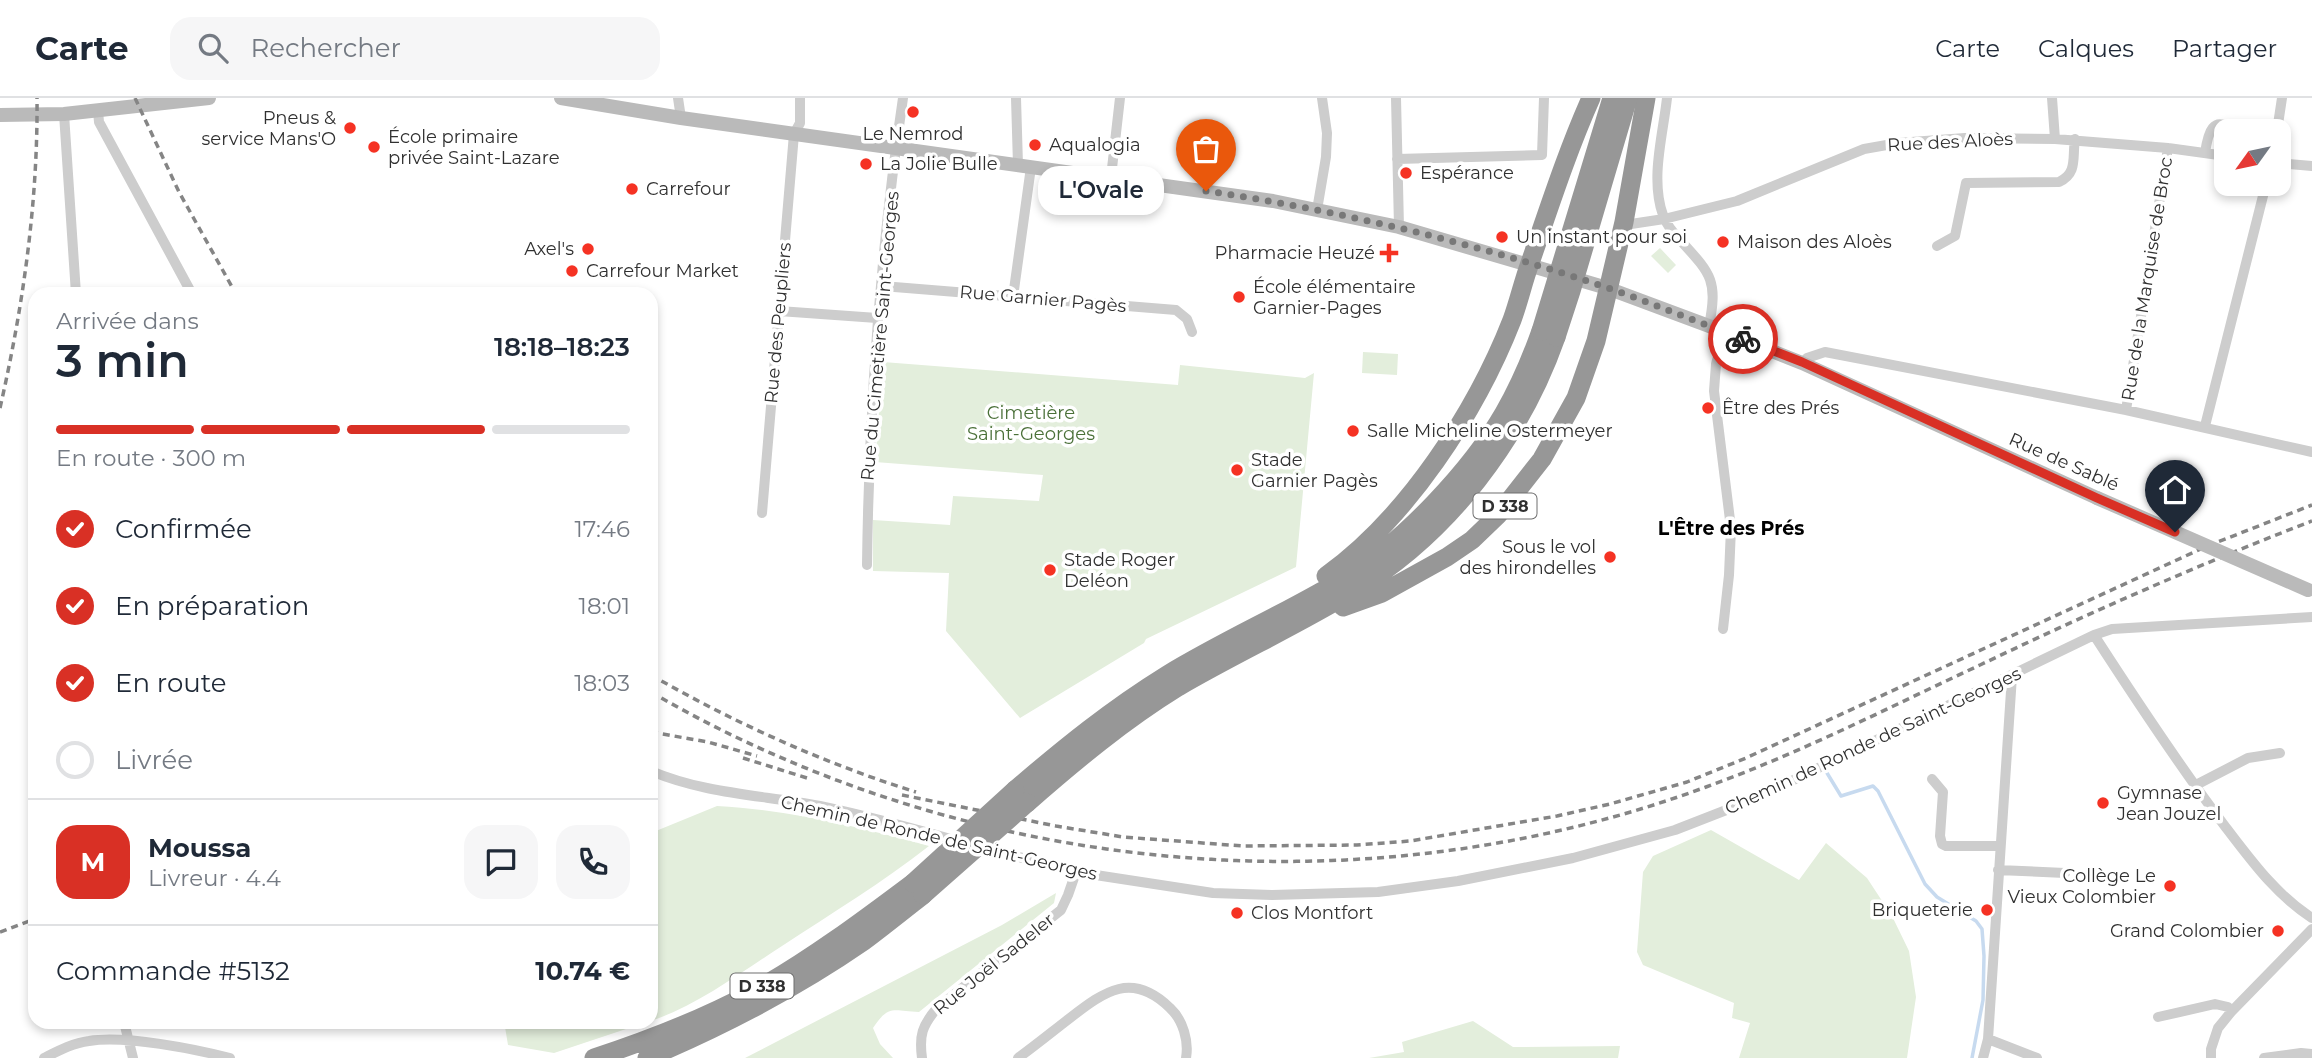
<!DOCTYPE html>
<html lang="fr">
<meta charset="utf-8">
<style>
body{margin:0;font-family:Montserrat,sans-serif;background:#f6f6f7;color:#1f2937;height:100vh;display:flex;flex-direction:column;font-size:26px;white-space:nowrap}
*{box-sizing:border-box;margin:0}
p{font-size:23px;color:#747a83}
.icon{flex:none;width:38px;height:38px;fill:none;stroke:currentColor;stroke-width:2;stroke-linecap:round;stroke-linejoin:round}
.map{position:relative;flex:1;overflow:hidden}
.side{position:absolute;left:28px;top:189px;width:630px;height:742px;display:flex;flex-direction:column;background:#fff;border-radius:21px;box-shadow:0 4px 10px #0003}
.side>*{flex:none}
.needle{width:46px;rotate:237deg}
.fabs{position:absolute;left:2214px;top:21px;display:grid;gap:14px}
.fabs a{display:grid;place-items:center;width:77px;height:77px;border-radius:14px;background:#fff;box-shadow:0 4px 10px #0003;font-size:35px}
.pin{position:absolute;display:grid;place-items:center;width:60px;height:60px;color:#fff;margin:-72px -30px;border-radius:50% 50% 50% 0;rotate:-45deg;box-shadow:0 0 7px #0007}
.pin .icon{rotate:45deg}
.courier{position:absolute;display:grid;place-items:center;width:70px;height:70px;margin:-35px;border:5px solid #d93025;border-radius:50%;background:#fff;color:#222;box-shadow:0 2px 9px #0007}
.bubble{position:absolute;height:49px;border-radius:21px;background:#fff;box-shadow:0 4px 10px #0003;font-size:23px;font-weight:600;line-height:49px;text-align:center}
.overview em{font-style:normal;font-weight:600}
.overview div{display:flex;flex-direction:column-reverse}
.overview{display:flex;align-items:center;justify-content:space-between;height:119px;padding:0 28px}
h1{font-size:46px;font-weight:600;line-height:52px}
.bar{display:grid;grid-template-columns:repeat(4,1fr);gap:10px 7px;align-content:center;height:84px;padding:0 28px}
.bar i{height:9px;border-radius:5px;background:#e0e1e3}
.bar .active{background:#d93025}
.bar p{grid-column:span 4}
.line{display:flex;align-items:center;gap:18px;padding:0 28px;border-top:2px solid #e0e1e3}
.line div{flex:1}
.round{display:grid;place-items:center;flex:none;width:74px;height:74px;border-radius:21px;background:#f6f6f7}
ol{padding:0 28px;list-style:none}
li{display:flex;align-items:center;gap:21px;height:77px}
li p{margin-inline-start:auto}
li .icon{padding:7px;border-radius:50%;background:#d93025;color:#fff;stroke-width:4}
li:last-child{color:#747a83}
li i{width:38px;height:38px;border:4px solid #e0e1e3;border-radius:50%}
header{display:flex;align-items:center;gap:42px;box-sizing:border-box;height:98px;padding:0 35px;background:#fff;border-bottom:2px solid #e0e1e3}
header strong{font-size:33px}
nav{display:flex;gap:38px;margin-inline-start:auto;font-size:24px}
.search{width:490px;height:63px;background:#f6f6f7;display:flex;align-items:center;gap:18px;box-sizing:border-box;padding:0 24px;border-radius:21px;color:#747a83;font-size:26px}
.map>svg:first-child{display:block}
</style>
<header>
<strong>Carte</strong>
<div class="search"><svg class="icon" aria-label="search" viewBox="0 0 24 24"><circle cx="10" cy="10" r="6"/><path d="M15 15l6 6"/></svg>Rechercher</div>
<nav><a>Carte</a><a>Calques</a><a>Partager</a></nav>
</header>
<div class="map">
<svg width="2312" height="960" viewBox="0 0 2312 960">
<rect width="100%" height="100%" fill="#fff"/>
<!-- green -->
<path fill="#e3eedc" d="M1660 150 1676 167 1668 175 1651 158Z
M1363 254 1398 256 1397 277 1362 275Z
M883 264 1178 287 1180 267 1305 280 1314 275 1296 469 1146 541 1144 545 1020 620 946 533 949 475 873 473V422L950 427 953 398 1039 403 1043 377 875 364Z
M717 708C790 712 859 729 929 748 882 785 832 815 782 848 740 875 698 907 651 923V735Z
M1711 732 1799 782 1826 745 1867 780 1892 818 1909 853 1916 899 1907 960H1739L1750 925 1732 920 1734 905 1643 867 1637 854 1643 774 1653 758Z
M1056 795 1054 805 919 914C893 913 889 906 873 930L880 946 893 960H745L1002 827Z
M1473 923 1513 949 1620 948 1618 960H1369L1404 954 1402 944Z
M527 924H647L554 955 508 947 505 929Z"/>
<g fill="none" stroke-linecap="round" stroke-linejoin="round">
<!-- stream -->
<path stroke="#c7daef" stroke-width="3.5" d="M1827 675 1841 698 1873 688 1878 693 1925 786 1937 799 1976 823 1982 831 1984 858 1983 902 1972 960"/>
<!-- street -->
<path stroke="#cdcdcd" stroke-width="10" d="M678 0 681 20
M1016 0 1018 67
M1396 0 1399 129
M1667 0C1663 37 1650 81 1663 117 1667 128 1673 135 1681 143 1711 176 1718 182 1709 228
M2052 0 2055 41
M98 13 99 24 192 196
M64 16 76 196
M2277 33 2282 0
M2205 55C2208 35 2212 16 2235 33
M1397 61 1542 57 1544 0
M2278 65 2312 68
M1111 79 1120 0
M1317 112 1326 59 1327 35 1322 0
M1624 124 1631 126 1664 121 1737 103 1864 51 1898 45 1965 40 2055 41 2168 50 2226 58
M1937 148 1955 138 1966 85 2059 84C2078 75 2072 60 2075 41
M882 188 1176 212 1187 221 1192 234
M1013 199 1031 69
M779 213 877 220
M1802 265 1807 260 1825 254 2126 312 2312 354
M2126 312 2168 50
M2205 328 2266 86
M762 415 794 36 800 25V0
M867 467C869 311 880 155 903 0
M1723 531 1729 477 1731 430 1714 293 1716 266 1725 235
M2094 537C2136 602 2178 666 2224 727 2251 762 2275 796 2312 820
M651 673C705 696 763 697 820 708 867 718 915 731 961 744
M1932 681 1943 694 1940 738 1942 746 1946 748H1999
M2194 688 2248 660 2280 655
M977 748 1076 774 1213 795 1272 797 1378 794 1458 783 1573 760 1675 732 1752 702 2094 537 2112 531 2312 519
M1998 772 2065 775
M2158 919 2215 906 2228 909 2231 914
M124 924 133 960
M1988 941 2037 960
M44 960C58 953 73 945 89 943 125 937 195 951 230 960
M922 960C919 937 922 928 937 910L1061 812 1068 797 1076 774
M1018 960C1036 947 1053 933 1070 920 1105 893 1132 873 1170 910 1183 922 1189 943 1186 960
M1983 960 1988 941 2012 578
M2211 960V951L2218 930 2231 914 2312 831
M2264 960 2301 955 2312 956"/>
<!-- secondary -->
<path stroke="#bababa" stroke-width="14" d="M561 0 681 20 1273 103 1399 129 1607 190 1709 228 1802 265 2097 400
M0 17 64 16 209 0"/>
<!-- highway -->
<path stroke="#979797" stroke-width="19" d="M1326 478C1407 420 1476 314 1512 222 1519 203 1523 184 1530 165 1549 110 1567 54 1591 0
M1343 509 1382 495 1447 459 1472 442 1498 417 1542 361 1576 300 1596 243 1624 124 1646 0
M1015 692C1064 650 1112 611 1167 577 1226 541 1289 514 1348 478 1404 443 1471 372 1504 315 1519 289 1531 261 1541 233
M1027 705C1075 663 1123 623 1178 589 1236 555 1298 527 1355 492 1449 435 1520 341 1556 239
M594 960C649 942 703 921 753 894 810 862 861 824 913 785
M647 960C723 928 796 890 864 843 884 828 904 812 923 797"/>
<!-- rail -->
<path stroke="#858585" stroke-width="3.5" stroke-dasharray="7 5" stroke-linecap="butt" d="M135 0 179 94 236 196
M0 310C23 209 38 104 37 0
M651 577C735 625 823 665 916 694
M651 594C967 778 1362 816 1706 689 1800 655 1890 609 1980 567 2089 515 2200 466 2312 423
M651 634 708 644 757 658
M743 660 807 680
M902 697 1056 728 1123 739 1243 748 1357 747 1410 743 1557 718 1610 706 1687 684 1746 660 2205 449 2312 407
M0 834 35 821"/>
<!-- secondary-bridge -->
<path stroke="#bababa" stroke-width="14" d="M2097 400 2308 492"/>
<!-- highway-bridge -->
<path stroke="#979797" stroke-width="19" d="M1541 233 1612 0
M1556 239 1571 193 1628 0
M913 785 1015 692
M923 797 1027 705"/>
</g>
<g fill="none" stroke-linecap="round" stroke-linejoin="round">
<!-- done -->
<path stroke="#787878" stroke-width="7" stroke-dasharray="0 12.6" d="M1206 93C1343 113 1478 146 1608 190 1654 206 1698 224 1743 241"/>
<!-- route -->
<path stroke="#d93025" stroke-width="9" d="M1743 241 1802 264 2097 400 2175 434"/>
</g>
<!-- markers -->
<g fill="#f53223" stroke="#fff" stroke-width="2.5">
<circle cx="913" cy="14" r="7"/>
<circle cx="350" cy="30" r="7"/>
<circle cx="1035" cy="47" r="7"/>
<circle cx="374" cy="49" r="7"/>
<circle cx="866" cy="66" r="7"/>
<circle cx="1406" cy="75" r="7"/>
<circle cx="632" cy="91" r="7"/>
<circle cx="1502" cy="139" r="7"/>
<circle cx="1723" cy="144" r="7"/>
<circle cx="588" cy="151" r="7"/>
<path d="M1385.5 144.5h7v7h7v7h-7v7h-7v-7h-7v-7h7z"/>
<circle cx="572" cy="173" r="7"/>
<circle cx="1239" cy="199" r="7"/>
<circle cx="1708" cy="310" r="7"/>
<circle cx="1353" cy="333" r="7"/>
<circle cx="1237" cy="372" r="7"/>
<circle cx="1610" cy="459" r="7"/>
<circle cx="1050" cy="472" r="7"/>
<circle cx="2103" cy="705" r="7"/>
<circle cx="2170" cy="788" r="7"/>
<circle cx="1987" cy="812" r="7"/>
<circle cx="1237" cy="815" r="7"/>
<circle cx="2278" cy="833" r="7"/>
</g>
<g text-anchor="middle" stroke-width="7" stroke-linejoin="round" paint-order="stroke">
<!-- shield labels -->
<g fill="#fff" stroke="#6e6e6e" stroke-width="2">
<rect x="1473.5" y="395.5" width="63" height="25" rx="5"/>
<rect x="730.5" y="875.5" width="63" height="25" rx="5"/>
</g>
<g font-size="16" font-weight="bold" fill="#303030">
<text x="1505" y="414">D 338</text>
<text x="762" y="894">D 338</text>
</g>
<!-- poi labels -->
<g font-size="18" fill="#303030" stroke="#fff" text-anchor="start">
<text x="336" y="26" text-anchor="end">Pneus &amp;<tspan x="336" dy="21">service Mans'O</tspan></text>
<text x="913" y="42" text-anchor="middle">Le Nemrod</text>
<text x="388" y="45">École primaire<tspan x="388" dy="21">privée Saint-Lazare</tspan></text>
<text x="1049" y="53">Aqualogia</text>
<text x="880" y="72">La Jolie Bulle</text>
<text x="1420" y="81">Espérance</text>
<text x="646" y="97">Carrefour</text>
<text x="1516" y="145">Un instant pour soi</text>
<text x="1737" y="150">Maison des Aloès</text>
<text x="574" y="157" text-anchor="end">Axel's</text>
<text x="1375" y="161" text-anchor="end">Pharmacie Heuzé</text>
<text x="586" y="179">Carrefour Market</text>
<text x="1253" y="195">École élémentaire<tspan x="1253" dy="21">Garnier-Pages</tspan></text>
<text x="1722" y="316">Être des Prés</text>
<text x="1367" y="339">Salle Micheline Ostermeyer</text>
<text x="1251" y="368">Stade<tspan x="1251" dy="21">Garnier Pagès</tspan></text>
<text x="1596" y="455" text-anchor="end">Sous le vol<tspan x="1596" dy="21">des hirondelles</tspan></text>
<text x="1064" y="468">Stade Roger<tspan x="1064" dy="21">Deléon</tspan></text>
<text x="2117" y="701">Gymnase<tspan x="2117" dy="21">Jean Jouzel</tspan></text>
<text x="2156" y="784" text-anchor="end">Collège Le<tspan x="2156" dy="21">Vieux Colombier</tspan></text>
<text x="1973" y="818" text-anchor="end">Briqueterie</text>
<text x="1251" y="821">Clos Montfort</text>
<text x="2264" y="839" text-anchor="end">Grand Colombier</text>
</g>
<!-- street labels -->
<g font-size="18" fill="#303030" stroke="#fff">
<text transform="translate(1950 44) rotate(-3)" y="6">Rue des Aloès</text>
<text transform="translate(2147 181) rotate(-81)" y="6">Rue de la Marquise de Broc</text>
<text transform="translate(1043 201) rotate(5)" y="6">Rue Garnier Pagès</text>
<text transform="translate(778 225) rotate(-85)" y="6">Rue des Peupliers</text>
<text transform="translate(880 238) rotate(-85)" y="6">Rue du Cimetière Saint-Georges</text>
<text transform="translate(2064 364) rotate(24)" y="6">Rue de Sablé</text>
<text transform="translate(1873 643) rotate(-25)" y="6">Chemin de Ronde de Saint-Georges</text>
<text transform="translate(939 740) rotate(13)" y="6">Chemin de Ronde de Saint-Georges</text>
<text transform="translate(994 866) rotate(-39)" y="6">Rue Joël Sadeler</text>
</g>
<!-- park labels -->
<g font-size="18" fill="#4a7038" stroke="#fff">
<text x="1031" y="321">Cimetière<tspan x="1031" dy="21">Saint-Georges</tspan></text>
</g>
<!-- neighbourhood labels -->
<g font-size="19" font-weight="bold" fill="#000" stroke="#fff">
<text x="1731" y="437">L'Être des Prés</text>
</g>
</g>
</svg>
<div class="fabs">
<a><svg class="needle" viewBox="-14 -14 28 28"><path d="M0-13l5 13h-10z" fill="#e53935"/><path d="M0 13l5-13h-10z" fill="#747a83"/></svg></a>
</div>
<div class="pin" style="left:1206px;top:93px;background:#ea580c"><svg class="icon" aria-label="bag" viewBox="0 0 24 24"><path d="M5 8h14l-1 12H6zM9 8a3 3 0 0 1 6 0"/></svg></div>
<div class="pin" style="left:2175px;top:434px;background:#1f2937"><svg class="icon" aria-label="home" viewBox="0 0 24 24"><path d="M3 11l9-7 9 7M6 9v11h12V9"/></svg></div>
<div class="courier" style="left:1743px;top:241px"><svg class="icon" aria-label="bike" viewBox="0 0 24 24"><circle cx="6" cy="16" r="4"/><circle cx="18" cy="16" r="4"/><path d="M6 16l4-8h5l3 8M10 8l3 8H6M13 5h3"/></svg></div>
<div class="bubble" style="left:1038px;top:68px;width:126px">L'Ovale</div>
<section class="side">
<div class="overview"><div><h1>3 min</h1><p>Arrivée dans</p></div><em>18:18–18:23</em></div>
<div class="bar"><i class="active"></i><i class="active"></i><i class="active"></i><i></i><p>En route · 300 m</p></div>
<ol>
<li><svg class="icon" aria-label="check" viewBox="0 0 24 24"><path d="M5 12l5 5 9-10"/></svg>Confirmée<p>17:46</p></li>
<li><svg class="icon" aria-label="check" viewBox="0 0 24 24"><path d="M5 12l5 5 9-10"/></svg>En préparation<p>18:01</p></li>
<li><svg class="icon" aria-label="check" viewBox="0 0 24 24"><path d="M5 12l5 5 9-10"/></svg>En route<p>18:03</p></li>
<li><i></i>Livrée</li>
</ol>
<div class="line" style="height:126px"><b class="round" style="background:#d93025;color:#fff">M</b><div><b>Moussa</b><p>Livreur · 4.4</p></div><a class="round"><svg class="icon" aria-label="chat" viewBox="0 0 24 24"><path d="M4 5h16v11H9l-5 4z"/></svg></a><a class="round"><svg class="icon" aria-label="phone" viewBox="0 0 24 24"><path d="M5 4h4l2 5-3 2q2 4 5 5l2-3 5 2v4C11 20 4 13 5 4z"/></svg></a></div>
<div class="line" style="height:91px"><div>Commande #5132</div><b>10.74 €</b></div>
</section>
</div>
